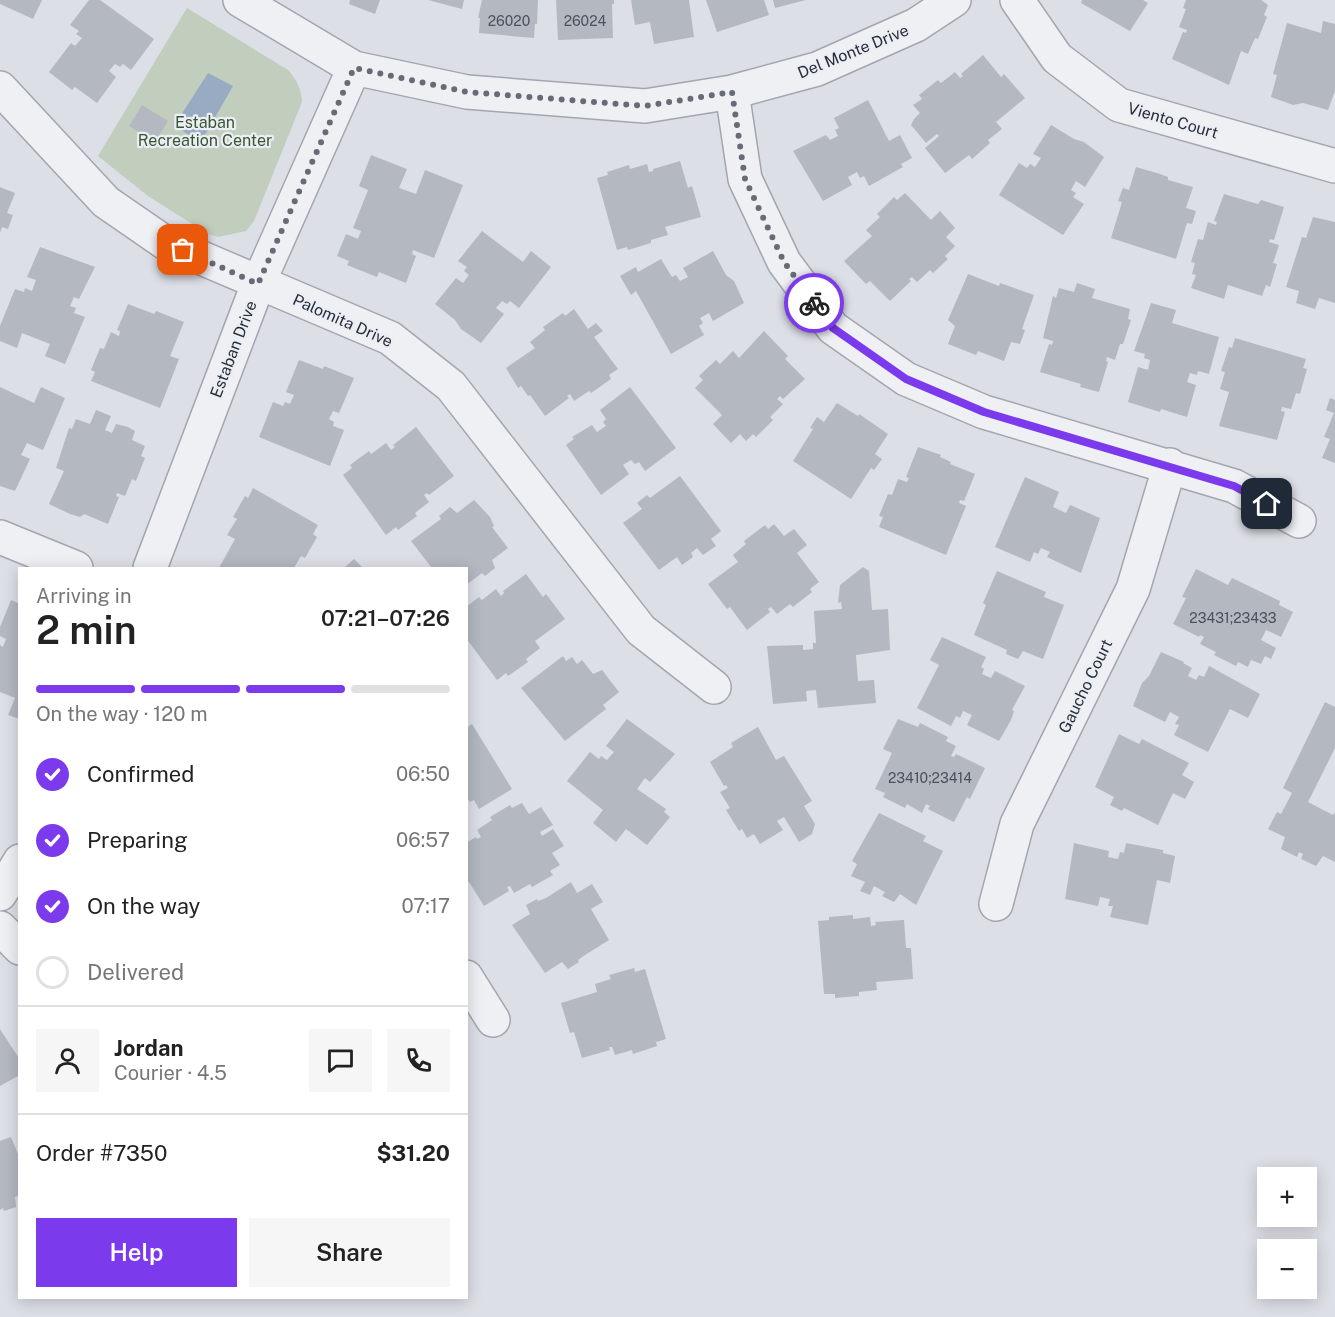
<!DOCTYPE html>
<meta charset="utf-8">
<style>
body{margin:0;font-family:"Public Sans",sans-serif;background:#f6f6f6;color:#222;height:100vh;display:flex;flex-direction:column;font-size:22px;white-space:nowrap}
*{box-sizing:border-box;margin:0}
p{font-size:20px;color:#767676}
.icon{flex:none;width:33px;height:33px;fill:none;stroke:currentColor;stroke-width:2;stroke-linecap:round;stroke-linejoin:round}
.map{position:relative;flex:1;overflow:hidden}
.sheet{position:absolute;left:18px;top:567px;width:450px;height:732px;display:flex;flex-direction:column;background:#fff;border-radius:0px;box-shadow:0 3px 15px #0003}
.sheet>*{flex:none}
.controls{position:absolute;left:1257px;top:1167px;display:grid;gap:12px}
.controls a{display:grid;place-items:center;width:60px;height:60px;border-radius:0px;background:#fff;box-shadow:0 3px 15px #0003;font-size:30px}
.pin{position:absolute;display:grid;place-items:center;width:51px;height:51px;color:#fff;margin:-26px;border-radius:12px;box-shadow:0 3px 9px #0006}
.courier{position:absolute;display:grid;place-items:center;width:60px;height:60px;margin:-30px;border:4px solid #7c3aed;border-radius:50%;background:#fff;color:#222;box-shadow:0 2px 8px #0007}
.overview em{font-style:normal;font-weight:600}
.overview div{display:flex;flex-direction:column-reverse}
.overview{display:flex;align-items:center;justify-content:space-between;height:102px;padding:0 18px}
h1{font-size:39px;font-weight:600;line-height:45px}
.bar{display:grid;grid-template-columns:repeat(4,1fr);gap:9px 6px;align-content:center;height:72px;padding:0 18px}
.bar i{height:8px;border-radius:4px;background:#e0e0e0}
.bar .active{background:#7c3aed}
.bar p{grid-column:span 4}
.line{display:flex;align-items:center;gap:15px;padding:0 18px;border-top:2px solid #e0e0e0}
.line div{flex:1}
.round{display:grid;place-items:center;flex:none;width:63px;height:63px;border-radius:0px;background:#f6f6f6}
ol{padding:0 18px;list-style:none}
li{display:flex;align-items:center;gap:18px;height:66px}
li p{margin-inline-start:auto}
li .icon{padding:6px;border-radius:50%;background:#7c3aed;color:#fff;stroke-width:4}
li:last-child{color:#767676}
li i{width:33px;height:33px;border:3px solid #e0e0e0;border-radius:50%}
.primary-button{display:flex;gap:12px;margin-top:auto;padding:12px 18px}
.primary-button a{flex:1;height:69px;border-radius:0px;background:#7c3aed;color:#fff;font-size:24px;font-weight:600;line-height:69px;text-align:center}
.primary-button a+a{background:#f6f6f6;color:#222}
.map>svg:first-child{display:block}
</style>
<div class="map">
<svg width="1335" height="1317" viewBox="0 0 1335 1317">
<rect width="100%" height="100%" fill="#dcdfe5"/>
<!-- green -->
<path fill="#c1cebe" d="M187 8 288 70C297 80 301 89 302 102L254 221 246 231 218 237 208 234 148 196 98 156Z"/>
<!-- water -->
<path fill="#99abc3" d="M208 73 233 86 201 142 174 126Z"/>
<!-- building -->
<path fill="#b4b8c1" d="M0 0H42L33 19 0 4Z
M89 0H100L154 39 131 70 123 64 120 67 115 64 109 71 116 77 97 103 75 87 72 90 49 72 71 43 75 46 82 38 76 34 79 31 70 25Z
M350 0H380L375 14 349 4Z
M428 0H464L462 9Z
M482 0H538L537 24H535L534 38 479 33 480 18H478Z
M556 0H614V4H612L613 38 558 40Z
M631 0H689L694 37 654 44 650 22 635 25Z
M706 0H764L769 15 717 32Z
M773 0H806L775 8Z
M1082 0H1143L1148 3 1130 31 1081 3Z
M1186 0H1261L1268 5 1264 15 1267 17 1258 39 1255 38 1248 54 1241 51 1229 85 1172 59 1183 32 1186 33 1187 30 1179 27 1186 9 1183 8Z
M1323 21 1335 24V91L1328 110 1303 103 1293 105 1271 97 1277 75 1273 74 1287 23 1321 33Z
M983 55 1001 77 1004 74 1025 98 996 122 1002 129 988 140 990 143 972 159 969 155 945 173 925 148 939 136 937 134 926 143 911 125 914 119 920 113 913 105 922 99 919 95 938 80 941 83 955 72 960 78 963 76 961 74Z
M868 100 889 141 900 135 912 158 901 164 903 167 869 186 864 176 860 178 857 172 848 177 852 185 823 201 793 151 826 135 830 140 838 136 835 130 839 128 834 118Z
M142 105 168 121 155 142 129 126Z
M1051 125 1074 139 1084 142 1104 157 1085 187 1076 181 1071 190 1076 193 1073 197 1084 204 1063 235 999 195 1019 163 1027 168 1030 164 1035 167 1041 158 1033 154Z
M371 155 407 169 399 188 416 194 425 170 463 185 434 258 413 250 412 254 416 256 406 283 379 272 377 277 347 265 349 261 337 256 346 234 358 239 361 231 353 228 368 190 359 186Z
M680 161 688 188 692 186 701 217 665 227 668 235 651 240V243L628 250 627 247 617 250 597 178 608 175 607 172 629 165 630 169 647 164 649 172 653 171V169Z
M1136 167 1160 174 1168 177V180L1193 187 1186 208 1196 211 1192 224 1187 223 1176 259 1111 238 1122 202 1118 201 1123 188 1129 190Z
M0 187 15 193 7 213 13 215 8 229 2 227 0 233Z
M905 193 931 220 940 211 955 228 946 237 955 246 945 256 948 259 933 273 930 270 917 282 912 277 909 279 911 281 890 301 870 281 866 284 844 261 872 236 866 230 880 217 877 214 894 197 897 200Z
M1224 194 1258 204 1261 200 1284 207 1274 240 1270 239 1269 242 1279 245 1273 263 1277 264 1270 287 1266 285 1262 296 1228 285 1224 299 1191 288 1196 275 1192 274 1195 263 1191 262 1198 239 1203 240 1208 222 1216 225 1217 222 1214 221Z
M1313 217 1335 222V303L1319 298 1315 309 1296 303 1299 291 1286 287 1302 237 1306 238Z
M482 231 523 262 531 251 551 267 519 308 510 301 507 304 502 301 496 308 504 314 481 343 461 329 455 320 435 304 456 278 463 283 469 275 464 271 467 267 458 261Z
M40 247 95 267 79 299 74 297 70 306 76 308 74 313 85 317 65 364 45 356 50 344 22 333 17 348 0 341V326L15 289 24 292 25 288 32 291 36 280 27 277Z
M713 251 726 275 734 281 744 303 713 321 709 313 700 318 703 323 699 326 704 335 671 354 636 291 631 295 620 276 636 267 638 272 661 259 672 277 676 275 680 281 688 277 683 268Z
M968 274 999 286 1000 283 1034 295 1022 329 1025 330 1020 344 1011 342 1004 361 978 351 976 355 948 344 955 326 948 320Z
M1077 283 1095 289 1092 298 1130 309 1128 319 1131 320 1123 344H1120L1115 360 1107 357 1106 361 1108 362 1099 392 1080 387 1081 384 1040 372 1049 344 1052 345 1053 341 1043 338 1053 296 1056 298 1059 288 1074 292Z
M1151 303 1176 310 1172 323 1219 337 1209 374 1198 371 1197 375 1190 373 1187 382 1196 385 1187 417 1161 409 1160 412 1128 402 1138 367 1148 370 1150 360 1144 358 1145 354 1134 351Z
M128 304 154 314 156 311 184 322 170 356 179 359 160 408 91 381 95 372 91 370 100 348 104 349 111 332 119 336 120 331 117 330Z
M574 309 588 329 596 323 603 331 594 337 618 369 609 375 611 379 591 393 589 391 574 401 570 394 567 396 569 398 545 416 530 395 528 396 521 386 518 388 506 368 535 348 530 342 545 330 543 327 563 313 565 316Z
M764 331 788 356 785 359 805 379 783 399 780 396 777 399 783 404 770 417 773 420 756 437 753 434 746 441 740 434 731 443 713 424 722 415 695 388 703 380 699 376 716 360 720 364 733 351 739 358Z
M1235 338 1306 359 1303 368 1307 369 1300 394 1296 393 1291 409 1282 407 1281 411 1285 412 1277 440 1219 426 1229 392 1220 389 1225 372 1221 371 1229 347 1232 348Z
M299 360 323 369 324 366 354 378 339 413 333 411 329 419 334 422 333 426 344 430 330 466 259 437 273 402 283 406 285 402 290 404 294 395 286 392Z
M0 387 34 403 41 387 65 398 43 450 27 443 21 455 30 459 15 491 0 486Z
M630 387 676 448 645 471 639 462 635 464 631 460 623 465 629 474 601 495 566 445 574 439 572 437 592 425 597 432 606 426 603 422 606 419 600 410Z
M1330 398 1335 400V463L1322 458 1330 439 1324 437 1334 413 1326 410Z
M837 403 858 416 859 414 888 434 875 454 882 459 874 470 871 468 851 499 793 461 813 429 810 428 817 417 824 422Z
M96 410 111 416 105 430 112 433 116 424 128 427 135 431 132 440 145 446 141 456 145 458 136 481 132 479 125 496 117 493 116 496 119 497 108 524 84 514 80 517 70 514 49 504 64 471 56 468 69 428 72 429 76 419 90 424Z
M416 427 454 476 429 495 427 493 424 495 429 502 415 513 417 516 398 530 396 527 386 535 343 475 352 468 350 465 369 451 371 454 386 443 391 450 395 447 393 445Z
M918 447 941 455 940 457 951 462 950 464 975 474 964 501 960 500 959 503 966 506 946 555 879 527 883 517 879 516 888 494 892 495 898 479 907 482 909 478 906 477Z
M680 476 721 531 711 539 716 546 703 555 697 548 691 553 693 557 682 565 677 557 659 570 623 523 642 509 637 503 647 495 650 498Z
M1025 477 1059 492 1053 507 1066 513 1070 505 1100 518 1081 573 1047 557 1050 552 1041 548 1038 554 1034 552 1030 562 995 547Z
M253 488 318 525 313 534 317 537 305 558 301 556 294 568H219L235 539 227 535 237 519 233 517 245 496 248 498Z
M474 500 490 517 494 526 492 527 508 548 492 560 495 568 485 576 482 573 466 585V568H432L411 541 441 519 439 516 450 507 457 513Z
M774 524 784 536 794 529 807 545 797 553 819 582 810 589 812 592 793 607 790 604 777 614 771 607 768 609 770 612 747 630 730 607 727 609 708 584 738 562 733 555 746 544 744 541 765 525 768 529Z
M354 559 363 568H344Z
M863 567 869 571 872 610 888 609 890 650 856 655 858 681 874 680 876 703 818 708 816 690 806 691 807 701 773 704 767 646 803 645V650L813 649V643H816L814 611 842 609 841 602 838 603 840 585Z
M1196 569 1228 585 1232 578 1280 601 1279 605 1293 612 1281 637 1266 630 1261 640 1276 648 1271 659 1265 656 1261 664 1251 660 1248 667 1238 662 1236 666 1214 655 1216 652 1200 644 1204 637 1200 635 1199 637 1173 624 1186 598 1182 597Z
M997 571 1046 592 1044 597 1064 605 1043 659 1023 651 1018 659 1006 654 1007 650 974 635 986 605 983 603Z
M526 574 543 597 546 594 565 619 535 641 540 648 526 659 528 662 508 676 506 673 497 680 466 638V607L479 597 482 600 496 589 501 596 504 593 503 591Z
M11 600 20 604V719L8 715 15 698 0 692V645L3 647 6 639 0 636V627Z
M942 637 986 657 981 667 984 669 982 674 991 678 995 671 1025 686 1012 710 1014 711 1011 720 999 741 967 725 972 715 963 711 960 718 956 716 951 726 917 708 939 665 930 660Z
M1161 652 1184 662 1183 663 1192 668 1188 676 1196 680 1199 675 1204 677 1209 666 1260 694 1248 718 1230 709 1208 752 1174 735 1179 725 1175 724 1179 717 1170 712 1165 722 1133 706 1142 683 1149 676Z
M563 656 566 661 572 657 577 664 582 660 593 674 602 670 619 692 603 705 606 709 565 741 521 688Z
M1325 702 1335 707V748L1308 802 1333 815 1335 812V862L1323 856 1316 866 1301 859 1303 854 1299 852 1297 857 1281 849 1285 837 1268 829 1277 812 1281 814 1292 793 1283 788Z
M627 719 675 754 650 782 645 778 637 789 666 809 664 812 670 817 647 845 626 829 616 842 593 823 603 810 567 781 590 752 599 759 601 756 607 760 614 752 606 746Z
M898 719 918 727 920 723 948 737 946 741 956 746 951 756 954 757 956 754 985 768 970 799 967 797 954 822 928 809 930 806 926 804 922 813 907 804 905 808 883 797 885 793 875 789 892 753 883 749Z
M472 724 512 789 479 809 474 800 470 802 466 796V728Z
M758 727 776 760 784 756 812 801 804 806 815 824 812 834 799 842 784 817 777 821 783 830 760 844 754 834 747 838 742 829 739 831 726 810 730 808 720 792 728 788 726 785 724 786 710 762 733 747 731 743Z
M1119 734 1139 744 1142 739 1189 763 1182 775 1194 782 1185 799 1173 793 1158 825 1124 808 1122 811 1110 805 1114 797 1095 787Z
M522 803 529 814 541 807 553 825 540 832 542 836 553 829 564 846 552 853 560 865 550 871 553 875 532 887 530 884 514 893 510 886 507 887 509 891 484 906 469 882 466 883V843L476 837 477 839 481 837 477 830 492 820 490 817 510 805 512 808Z
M879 813 926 836 923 841 943 851 916 905 900 894 894 902 882 896 885 892 874 886 870 895 860 891 865 882 851 876 857 864 852 861Z
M1074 843 1109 851 1108 857 1118 859 1120 852 1124 853 1126 843 1163 850V853L1175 856 1170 883 1157 880 1148 925 1110 917 1113 906H1108L1110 899 1100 897 1098 906 1065 899Z
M571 882 577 893 592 884 603 902 591 909 609 940 585 955 578 960 579 962 568 969 562 962 545 973 512 925 530 914 526 905 537 899 538 901 546 898Z
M853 915V919L870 917 871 926 876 925 875 922 904 920 906 948H911L913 979 876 982 877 990 859 992V996L835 998V994H824L818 921 829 920V917Z
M634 968 635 972 645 969 666 1039 656 1042 657 1046 633 1054 632 1050 615 1055 612 1047H609L610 1050 582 1058 574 1032 570 1033 561 1003 597 992 595 984 611 979 609 975Z
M0 1029 20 1060V1079L18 1076 0 1086Z
M11 1137 20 1159V1195L15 1197 16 1207 4 1211 3 1208 0 1210V1141Z"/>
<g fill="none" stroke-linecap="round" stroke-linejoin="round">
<!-- street casing -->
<g stroke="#a2a6ae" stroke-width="36">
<path id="street" d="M240 0 354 68 467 92 645 106 732 92 817 69 916 25 954 0
M1017 0 1057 58 1119 105 1335 166
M0 88 106 202 164 242 390 338 451 386 641 630 714 687
M732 92 745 179 784 262 833 328 906 379 984 412 1234 486 1299 521
M0 537 76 568
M150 568 258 284 354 68
M0 894 20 861
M996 904 1017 824 1133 589 1170 465
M0 928 20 948
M466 977 493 1020"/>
</g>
<!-- street -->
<use href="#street" stroke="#eef0f4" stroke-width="33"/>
</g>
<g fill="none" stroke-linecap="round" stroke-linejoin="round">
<!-- done -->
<path stroke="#666b76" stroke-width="6" stroke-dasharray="0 10.8" d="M183 250 258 284 354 68 467 92 645 106 732 92 745 179 784 262 814 303"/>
<!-- route -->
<path stroke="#7c3aed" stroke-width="8" d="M814 303 833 328 906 379 984 412 1234 486 1267 504"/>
</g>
<g text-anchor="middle" stroke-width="4.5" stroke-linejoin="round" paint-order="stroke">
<!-- number labels -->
<g font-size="14" fill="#4a505c">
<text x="509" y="26">26020</text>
<text x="585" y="26">26024</text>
<text x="1233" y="623">23431;23433</text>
<text x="930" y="783">23410;23414</text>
</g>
<!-- street labels -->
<g font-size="16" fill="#272d3a" stroke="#ebeef3">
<text transform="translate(853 51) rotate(-22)" y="6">Del Monte Drive</text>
<text transform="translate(1173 120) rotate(16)" y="6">Viento Court</text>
<text transform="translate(343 320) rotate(24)" y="6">Palomita Drive</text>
<text transform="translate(233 349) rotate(-69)" y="6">Estaban Drive</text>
<text transform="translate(1085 686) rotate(-64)" y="6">Gaucho Court</text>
</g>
<!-- park labels -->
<g font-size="16" fill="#3a5535" stroke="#ebeef3">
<text x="205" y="128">Estaban<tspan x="205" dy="18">Recreation Center</tspan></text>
</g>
</g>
</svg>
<div class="controls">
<a>+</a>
<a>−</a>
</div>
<div class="pin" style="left:183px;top:250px;background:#ea580c"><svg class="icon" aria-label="bag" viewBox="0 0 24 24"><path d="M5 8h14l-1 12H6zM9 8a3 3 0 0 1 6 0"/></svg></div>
<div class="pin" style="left:1267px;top:504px;background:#1f2937"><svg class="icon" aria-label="home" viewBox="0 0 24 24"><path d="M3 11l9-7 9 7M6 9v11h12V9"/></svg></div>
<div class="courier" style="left:814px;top:303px"><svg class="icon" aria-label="bike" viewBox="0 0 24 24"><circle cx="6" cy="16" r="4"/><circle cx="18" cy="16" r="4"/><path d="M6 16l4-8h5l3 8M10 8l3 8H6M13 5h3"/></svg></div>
<section class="sheet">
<div class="overview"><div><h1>2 min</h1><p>Arriving in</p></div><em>07:21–07:26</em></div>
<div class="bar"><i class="active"></i><i class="active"></i><i class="active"></i><i></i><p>On the way · 120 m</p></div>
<ol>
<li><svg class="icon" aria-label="check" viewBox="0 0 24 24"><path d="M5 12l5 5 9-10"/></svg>Confirmed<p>06:50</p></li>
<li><svg class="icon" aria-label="check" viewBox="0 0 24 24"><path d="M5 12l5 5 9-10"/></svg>Preparing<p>06:57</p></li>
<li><svg class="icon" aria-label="check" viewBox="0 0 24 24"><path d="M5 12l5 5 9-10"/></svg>On the way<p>07:17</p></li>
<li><i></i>Delivered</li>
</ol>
<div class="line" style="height:108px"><a class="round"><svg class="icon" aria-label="person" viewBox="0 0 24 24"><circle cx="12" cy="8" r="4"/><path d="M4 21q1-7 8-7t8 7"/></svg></a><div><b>Jordan</b><p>Courier · 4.5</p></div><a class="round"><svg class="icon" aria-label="chat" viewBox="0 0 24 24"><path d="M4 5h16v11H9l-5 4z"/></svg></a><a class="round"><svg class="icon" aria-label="phone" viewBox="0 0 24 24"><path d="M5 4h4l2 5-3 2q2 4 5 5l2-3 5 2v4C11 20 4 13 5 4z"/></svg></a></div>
<div class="line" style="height:78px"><div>Order #7350</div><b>$31.20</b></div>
<div class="primary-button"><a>Help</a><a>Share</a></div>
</section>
</div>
